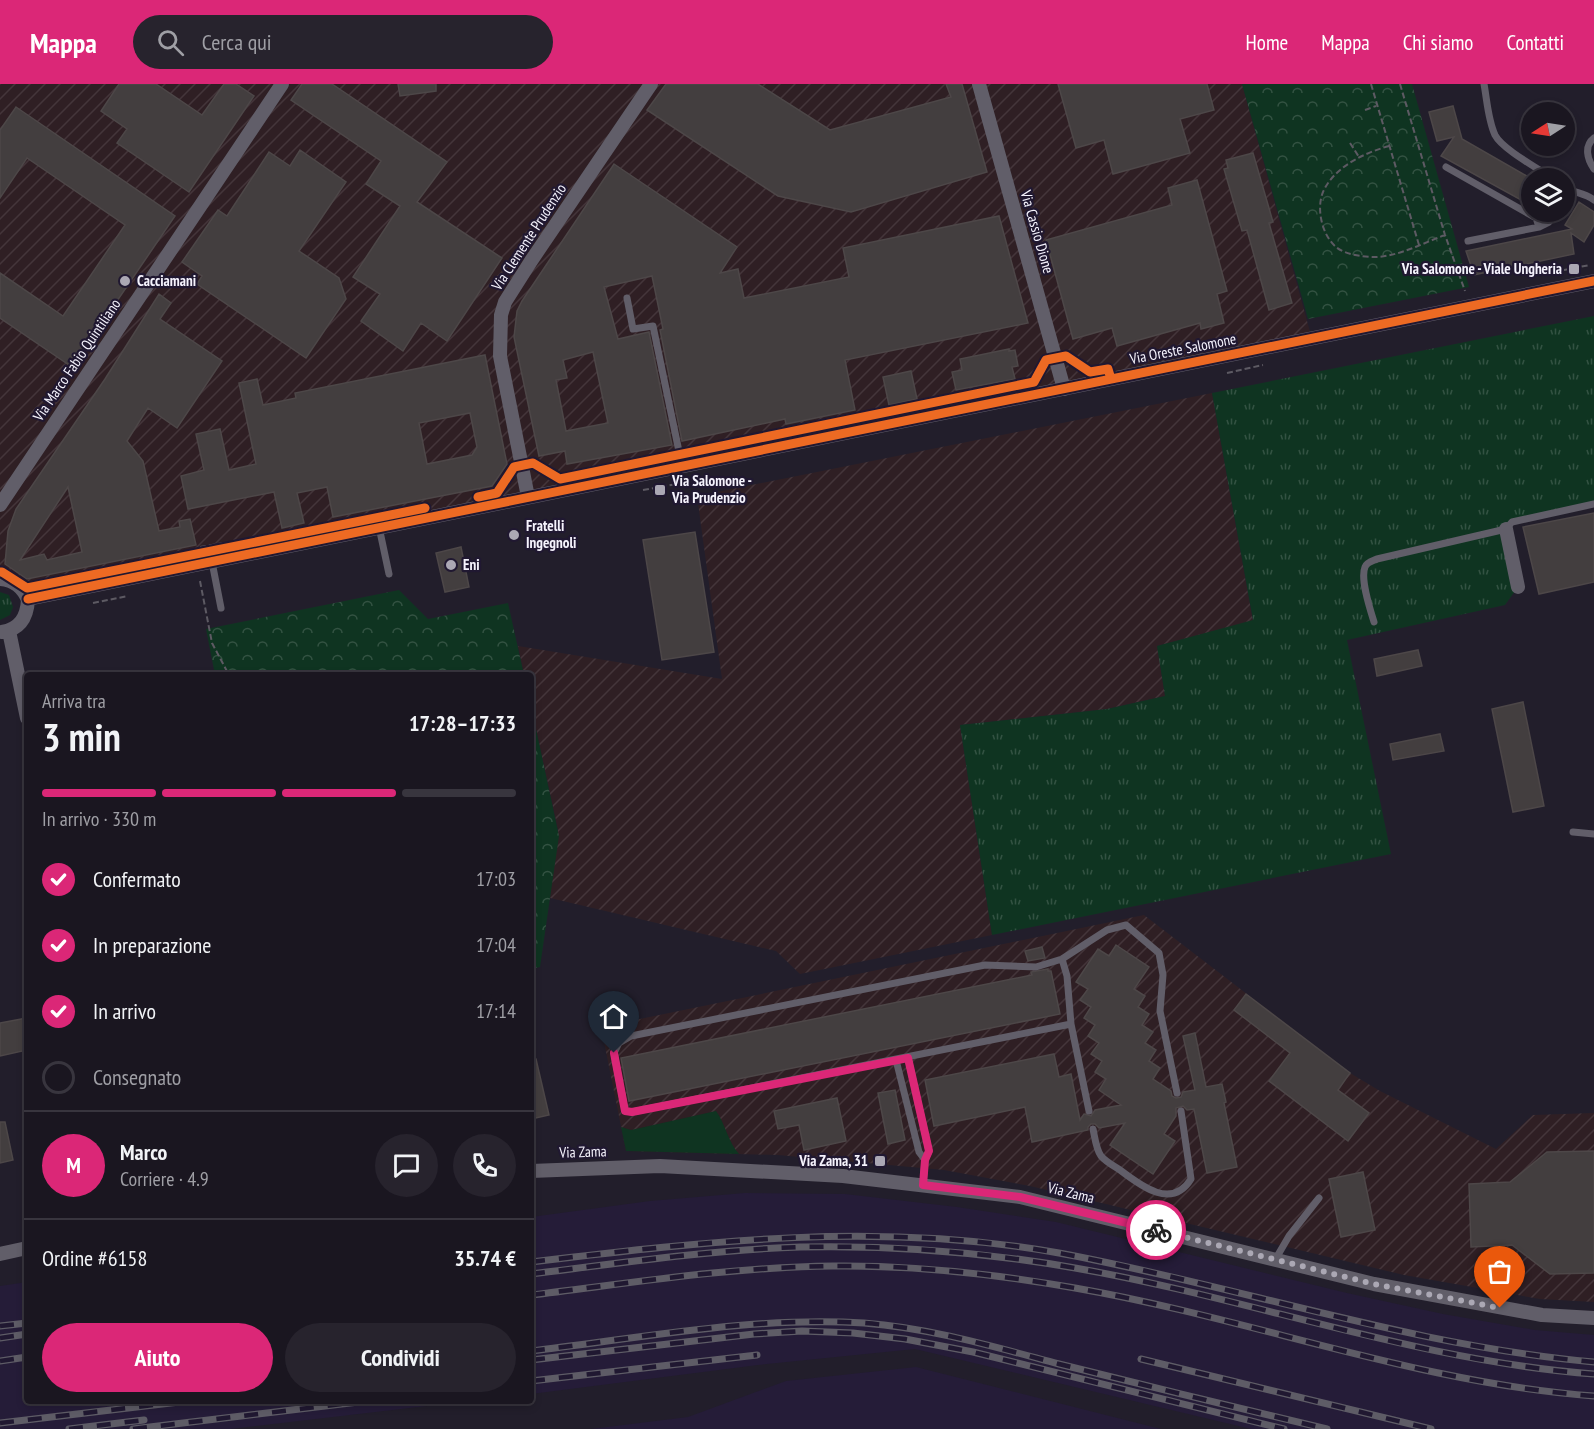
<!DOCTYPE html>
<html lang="it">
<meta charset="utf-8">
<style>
body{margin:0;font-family:"PT Sans Narrow",sans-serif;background:#27232d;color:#f1f3f6;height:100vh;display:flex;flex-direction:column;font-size:22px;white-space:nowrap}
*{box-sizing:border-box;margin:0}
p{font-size:20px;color:#9f9fa5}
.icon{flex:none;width:33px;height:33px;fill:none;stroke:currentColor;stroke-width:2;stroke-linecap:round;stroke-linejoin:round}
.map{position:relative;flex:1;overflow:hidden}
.details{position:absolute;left:24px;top:588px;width:510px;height:732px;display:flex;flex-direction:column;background:#1a1620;border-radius:6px;box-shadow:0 3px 9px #0003,0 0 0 2px #38353e}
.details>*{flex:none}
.needle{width:39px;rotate:258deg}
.fabs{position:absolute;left:1521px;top:18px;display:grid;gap:12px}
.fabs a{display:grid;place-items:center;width:54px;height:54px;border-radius:50%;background:#1a1620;box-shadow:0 3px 9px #0003,0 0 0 2px #38353e;font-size:30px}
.pin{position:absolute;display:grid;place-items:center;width:51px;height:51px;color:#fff;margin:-62px -26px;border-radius:50% 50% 50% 0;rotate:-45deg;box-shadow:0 0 6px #0007}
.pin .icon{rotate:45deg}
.courier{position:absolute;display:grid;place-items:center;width:60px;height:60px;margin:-30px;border:4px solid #db2777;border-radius:50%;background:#fff;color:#222;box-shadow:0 2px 8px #0007}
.overview em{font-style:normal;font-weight:800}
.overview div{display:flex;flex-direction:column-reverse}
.overview{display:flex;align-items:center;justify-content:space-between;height:102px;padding:0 18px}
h1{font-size:39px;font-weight:800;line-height:45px}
.bar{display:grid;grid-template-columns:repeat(4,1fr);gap:9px 6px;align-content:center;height:72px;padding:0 18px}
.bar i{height:8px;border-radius:4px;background:#38353e}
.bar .selected{background:#db2777}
.bar p{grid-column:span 4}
.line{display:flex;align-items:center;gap:15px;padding:0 18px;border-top:2px solid #38353e}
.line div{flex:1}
.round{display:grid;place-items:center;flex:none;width:63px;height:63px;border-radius:32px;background:#27232d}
ol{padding:0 18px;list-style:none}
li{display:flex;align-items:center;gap:18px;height:66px}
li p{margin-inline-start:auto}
li .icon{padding:6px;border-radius:50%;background:#db2777;color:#fff;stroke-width:4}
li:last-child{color:#9f9fa5}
li i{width:33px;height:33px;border:3px solid #38353e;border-radius:50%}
.primary-button{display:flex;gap:12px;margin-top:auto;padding:12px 18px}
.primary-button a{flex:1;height:69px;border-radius:36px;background:#db2777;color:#fff;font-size:24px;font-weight:800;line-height:69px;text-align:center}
.primary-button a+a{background:#27232d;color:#f1f3f6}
header{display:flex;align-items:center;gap:36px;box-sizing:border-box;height:84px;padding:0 30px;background:#db2777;color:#fff}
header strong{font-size:28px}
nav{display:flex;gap:33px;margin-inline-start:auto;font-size:21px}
.search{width:420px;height:54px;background:#27232d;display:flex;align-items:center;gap:15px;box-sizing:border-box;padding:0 21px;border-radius:33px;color:#9f9fa5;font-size:22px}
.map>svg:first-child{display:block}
</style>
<header>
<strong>Mappa</strong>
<div class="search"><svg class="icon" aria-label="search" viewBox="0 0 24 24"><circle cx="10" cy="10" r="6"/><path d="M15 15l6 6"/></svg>Cerca qui</div>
<nav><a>Home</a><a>Mappa</a><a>Chi siamo</a><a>Contatti</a></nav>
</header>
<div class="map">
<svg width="1594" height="1345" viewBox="0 0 1594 1345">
<defs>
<pattern id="industrial-furrows" width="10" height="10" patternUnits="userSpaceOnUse" patternTransform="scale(1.5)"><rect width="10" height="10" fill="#2f1f24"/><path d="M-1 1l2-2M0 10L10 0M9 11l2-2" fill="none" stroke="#44353a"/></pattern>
<pattern id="grass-tufts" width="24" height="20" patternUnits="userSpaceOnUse" patternTransform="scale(1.5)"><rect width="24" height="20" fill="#0f3421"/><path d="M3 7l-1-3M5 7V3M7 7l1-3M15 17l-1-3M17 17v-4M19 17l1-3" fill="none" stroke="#335242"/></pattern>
<pattern id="park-crowns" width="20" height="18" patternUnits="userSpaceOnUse" patternTransform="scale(1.5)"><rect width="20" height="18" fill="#0f3421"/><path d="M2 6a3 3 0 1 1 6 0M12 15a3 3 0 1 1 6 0" fill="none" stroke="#335242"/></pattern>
</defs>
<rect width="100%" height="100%" fill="#221e2b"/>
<!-- built -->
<path fill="#251c38" d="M745 1109 845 1110 957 1123 1056 1138 1347 1209 1443 1230 1535 1246 1594 1251V1345H1251L915 1265 758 1281 531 1310V1133L650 1117Z
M27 1198V1317H469L231 1345H0V1202Z
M916 1283 1161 1345H591L688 1333 786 1297Z"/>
<!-- industrial -->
<path fill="url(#industrial-furrows)" d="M0 0H1242L1312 255 28 515 0 495Z
M1212 309 1253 537 1157 562 1165 612 1107 625 960 641 992 851 800 890 776 867 550 814 558 746 531 622V591H524L518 562 722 595 697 412Z
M1144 831 1350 989 1380 1007 1496 1065 1533 1031 1594 1029V1218L1540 1215 1404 1191 1030 1102 944 1086 778 1071 626 1067 601 943Z"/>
<!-- grass -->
<path fill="url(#grass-tufts)" d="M1594 232V420L1512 438 1506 445 1518 503 1505 521 1347 556 1391 770 992 851 960 641 1107 625 1165 612 1157 562 1253 536 1212 309Z
M0 508 9 511 13 523 10 531 0 536Z"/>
<!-- park -->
<path fill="url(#park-crowns)" d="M1242 0H1412L1469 203 1308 235Z
M399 506 428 535 508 519 524 591H215L206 545Z
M531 622 559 752 540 883 531 885Z"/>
<!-- garden -->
<path fill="#0f3421" d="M716 1027C725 1039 728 1058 739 1070L626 1067 621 1043 631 1046 640 1044Z"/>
<!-- building -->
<path fill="#433e3f" stroke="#4d4748" stroke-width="1.5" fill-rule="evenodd" d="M119 0H156L202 31 224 0H236L254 12 189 108 117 59 127 45 101 27Z
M302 0H332L447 78 417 118 502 174 447 257 421 239 403 267 361 237 380 210 353 193 400 122 366 100 381 77 291 16Z
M398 0H436V7L400 12Z
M666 0H758L830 46 951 13 946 0H962L987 88 851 128 778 112 647 26Z
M1058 0H1207L1214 26 1180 35 1190 69 1113 90 1104 56 1076 64Z
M1453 22 1462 55 1532 95V122L1441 72 1454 53 1437 57 1429 28Z
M16 23 175 132 72 283 0 234V189L63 232 125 141 27 74 0 114V46Z
M300 66 346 98 299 167 339 194 346 215 306 274 197 200 202 192 182 178 218 126 227 132 269 68 290 82Z
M1253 69 1273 138 1269 139 1292 219 1269 226 1247 146 1242 147 1224 85 1228 84 1226 76Z
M614 80 737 163 720 189 738 185 744 214 849 193 843 164 999 132 1028 239 845 276 855 326 786 340 785 335 682 357 660 246 663 245 652 192 604 203 618 255 649 248 672 361 567 380 565 367 539 372 514 253 517 227 522 217ZM593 268 608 339 566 347 556 296 567 294 563 276Z
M1197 96 1227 207 1217 210 1224 239 1201 245 1200 239 1117 262 1112 244 1073 255 1046 156 1172 121 1168 104Z
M1579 118 1594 128V141L1584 158 1571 149 1574 170 1474 191 1466 167 1572 145 1565 141Z
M159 210 171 219 160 235 222 277 177 344 148 324 127 357 143 377 159 447 180 443 179 437 190 435 196 461 27 495 5 480 8 447 16 425 105 295ZM68 403 82 468 47 476 44 470 20 476Z
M1009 265V267L1015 266 1018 282 1012 283 1015 295 956 306 952 288 962 286 960 275Z
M485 271 507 380 492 402 333 433 327 403 297 409 304 439 282 444 274 408 188 425 181 392 204 386 196 350 220 345 229 386 256 380 239 299 257 295 263 321 296 314 295 309ZM470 329 477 363 472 371 427 380 419 339Z
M911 287 917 315 889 321 883 293Z
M1594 429V498L1539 510 1523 443Z
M695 448 714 568 662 576 643 456Z
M461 463 469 503 445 508 436 469Z
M1418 566 1422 582 1377 592 1374 575Z
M1523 618 1544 722 1513 728 1492 625Z
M1440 650 1444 667 1393 676 1390 660Z
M1116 861 1149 883 1134 905 1145 912 1138 923 1149 930 1142 941 1153 948 1145 959 1156 966 1149 977 1160 984 1153 995 1171 1007 1172 1012 1176 1014 1181 1013 1183 1008 1195 1006 1183 952 1195 949 1206 1003 1222 1000 1226 1018 1224 1019 1237 1083 1207 1089 1194 1025 1187 1026 1183 1022 1176 1024V1032L1164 1050 1175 1057 1153 1090 1110 1061 1125 1039 1099 1044 1095 1040H1091L1088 1043V1046L1032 1058 1025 1023 934 1042 925 996 1054 970 1059 993 1071 990 1080 1036 1084 1030 1091 1032 1095 1026 1121 1021 1099 1006 1106 995 1095 988 1102 977 1091 970 1099 959 1088 952 1095 941 1084 934 1091 923 1080 916 1088 905 1076 898 1098 865 1109 872Z
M1042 863 1045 874 1028 877 1025 867Z
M1048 885V887H1051L1060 930 629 1017 621 974 1032 891 1031 888Z
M1246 910 1350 989 1338 1006 1369 1029 1348 1057 1269 997 1290 969 1234 926Z
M27 934V966L0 972V939Z
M531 975H536L549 1031 531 1035Z
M895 1006 905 1056 888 1060 878 1009Z
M837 1014 846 1057 804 1066 799 1041 778 1045 774 1027Z
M0 1038H5L13 1076 0 1079Z
M1594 1067V1189L1550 1190 1512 1161 1471 1163 1469 1100 1510 1098 1547 1068Z
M1363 1088 1375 1146 1341 1153 1329 1095Z"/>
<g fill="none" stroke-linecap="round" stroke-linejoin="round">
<!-- path -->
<path stroke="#5d5a63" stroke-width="2" stroke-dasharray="6 3" stroke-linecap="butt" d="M1371 0 1419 161
M1400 0 1445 151 1465 207
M1365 26 1376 22
M1350 59 1359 73
M1389 62C1364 69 1334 83 1323 108 1316 125 1322 151 1336 163 1346 171 1363 173 1376 173 1400 172 1423 159 1445 151
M1564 186 1590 181
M1167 268 1191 263
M1227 289 1263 281
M589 384 626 377
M643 406 682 399
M200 463 223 459
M200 497 212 559 229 591
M93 519 128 512
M531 723 534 727 531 730"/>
<!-- lane -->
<path stroke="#615e69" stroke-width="7" d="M1484 0C1487 16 1488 36 1495 51 1502 65 1539 85 1552 94
M1594 54C1584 62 1587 75 1594 85
M1446 83 1536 134 1539 143
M1564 103C1574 109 1585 109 1594 116
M1564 117 1571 107
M1468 157 1539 143 1549 138 1558 128
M627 214 633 245 653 242 682 382
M379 443 389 490
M212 478 221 524
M1374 538C1370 525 1360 495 1365 483 1367 478 1373 477 1377 475L1506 445 1512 438 1594 420
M1573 748 1594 750
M1062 875 1067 892 1071 940 1089 1027
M1071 940 632 1028 625 1027 614 969 619 959 631 952 985 881 1036 883 1062 875 1107 846 1126 841 1159 869 1163 891 1160 927 1177 1009
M908 974 929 1067 925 1076 923 1101
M896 976 919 1068 925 1076
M1093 1045C1095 1054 1096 1065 1101 1072 1106 1078 1114 1082 1120 1086 1141 1102 1172 1126 1191 1095L1181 1027
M1275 1176 1289 1152 1319 1114"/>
<!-- street -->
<path stroke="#615e69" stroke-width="14" d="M979 0 1064 305
M528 413 500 272 501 231 505 218 531 177 651 0
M0 421 282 0
M1506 445 1518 503
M0 495C14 496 23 503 28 516 27 533 20 545 2 548
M28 515 1594 197
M9 547 27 634
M531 1087 660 1082 843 1092 1020 1113 1374 1200 1542 1231 1594 1234
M0 1170 27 1164"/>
<!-- rail casing -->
<g stroke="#5e5c66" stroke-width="7">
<path id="rail" d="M531 1178C708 1157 881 1137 1059 1169 1238 1202 1412 1262 1594 1278
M531 1190C620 1179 710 1166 800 1163 892 1161 984 1168 1075 1184 1249 1214 1417 1277 1594 1290
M531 1211C631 1199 731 1183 833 1182 914 1181 995 1190 1075 1204 1249 1234 1417 1299 1594 1312
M0 1242 27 1239
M0 1254 27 1250
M531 1267C640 1254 754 1232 864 1239 931 1244 995 1263 1059 1280 1148 1302 1238 1324 1327 1345
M1141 1275 1431 1345
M531 1276 754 1250 802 1247 853 1249 905 1255 973 1268 1284 1345
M0 1277 27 1273
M531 1297 757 1271
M0 1339 188 1317
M69 1345 144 1336
M133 1345 367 1317"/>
</g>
<!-- rail -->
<use href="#rail" stroke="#201831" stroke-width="4.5" stroke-dasharray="14" stroke-linecap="butt"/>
<!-- cycleway casing -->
<g stroke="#201831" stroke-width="13">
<path id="cycleway" d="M478 413 497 409 514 383 533 379 560 395 1034 298 1046 276 1066 272 1090 288 1108 285 1111 295
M0 488H2L27 504 425 424
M28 515 1594 197"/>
</g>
<!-- cycleway -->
<use href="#cycleway" stroke="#ed6a23" stroke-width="9"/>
</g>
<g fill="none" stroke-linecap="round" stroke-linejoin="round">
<!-- done -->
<path stroke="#aba8b4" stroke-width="6" stroke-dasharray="0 10.8" d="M1156 1146 1374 1200 1500 1224"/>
<!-- route -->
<path stroke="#db2777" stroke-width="8" d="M614 969 625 1027 632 1028 908 974 929 1067 925 1076 923 1101 1020 1113 1156 1146"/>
</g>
<!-- markers -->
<g fill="#aba8b4" stroke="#201831" stroke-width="2">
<rect x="1568" y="179" width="12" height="12" rx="3"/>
<circle cx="125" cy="197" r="6"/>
<rect x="654" y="400" width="12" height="12" rx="3"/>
<circle cx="514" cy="451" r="6"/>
<circle cx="451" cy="481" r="6"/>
<rect x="874" y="1071" width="12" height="12" rx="3"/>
</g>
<g text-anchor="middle" stroke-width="4.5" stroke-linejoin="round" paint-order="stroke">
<!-- street labels -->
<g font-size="15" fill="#f5f3fd" stroke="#201831">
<text transform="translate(1037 148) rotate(74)" y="5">Via Cassio Dione</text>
<text transform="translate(529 153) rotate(-57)" y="5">Via Clemente Prudenzio</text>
<text transform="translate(1183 265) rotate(-11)" y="5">Via Oreste Salomone</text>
<text transform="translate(77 276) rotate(-56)" y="5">Via Marco Fabio Quintiliano</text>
<text transform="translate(583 1068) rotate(-2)" y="5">Via Zama</text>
<text transform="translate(1071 1109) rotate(14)" y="5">Via Zama</text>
</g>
<!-- poi labels -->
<g font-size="15" font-weight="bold" fill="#f5f3fd" stroke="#201831" text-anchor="start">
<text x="1562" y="190" text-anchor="end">Via Salomone - Viale Ungheria</text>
<text x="137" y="202">Cacciamani</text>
<text x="672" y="402">Via Salomone -<tspan x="672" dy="17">Via Prudenzio</tspan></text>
<text x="526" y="447">Fratelli<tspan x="526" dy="17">Ingegnoli</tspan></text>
<text x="463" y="486">Eni</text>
<text x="868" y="1082" text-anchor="end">Via Zama, 31</text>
</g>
</g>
</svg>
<div class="fabs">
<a><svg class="needle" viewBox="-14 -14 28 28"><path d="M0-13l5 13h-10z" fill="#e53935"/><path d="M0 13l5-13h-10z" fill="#9f9fa5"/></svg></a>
<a><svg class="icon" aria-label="layers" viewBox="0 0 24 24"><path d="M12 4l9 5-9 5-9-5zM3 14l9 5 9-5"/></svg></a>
</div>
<div class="pin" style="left:1500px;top:1224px;background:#ea580c"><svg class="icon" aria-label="bag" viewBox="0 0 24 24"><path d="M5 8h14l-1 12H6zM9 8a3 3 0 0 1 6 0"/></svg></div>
<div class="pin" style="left:614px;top:969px;background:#1f2937"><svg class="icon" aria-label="home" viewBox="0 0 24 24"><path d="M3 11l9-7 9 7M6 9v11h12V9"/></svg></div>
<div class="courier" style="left:1156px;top:1146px"><svg class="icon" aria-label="bike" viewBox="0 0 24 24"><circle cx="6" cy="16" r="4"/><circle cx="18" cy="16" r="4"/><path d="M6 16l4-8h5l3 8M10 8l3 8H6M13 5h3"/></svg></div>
<section class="details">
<div class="overview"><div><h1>3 min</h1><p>Arriva tra</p></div><em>17:28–17:33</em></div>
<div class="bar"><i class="selected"></i><i class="selected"></i><i class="selected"></i><i></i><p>In arrivo · 330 m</p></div>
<ol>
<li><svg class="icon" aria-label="check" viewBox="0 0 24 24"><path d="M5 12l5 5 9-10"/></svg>Confermato<p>17:03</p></li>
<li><svg class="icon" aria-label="check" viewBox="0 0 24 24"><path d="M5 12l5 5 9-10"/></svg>In preparazione<p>17:04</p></li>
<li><svg class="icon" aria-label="check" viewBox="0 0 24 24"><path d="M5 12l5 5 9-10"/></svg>In arrivo<p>17:14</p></li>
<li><i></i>Consegnato</li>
</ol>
<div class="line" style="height:108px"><b class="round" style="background:#db2777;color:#fff">M</b><div><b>Marco</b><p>Corriere · 4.9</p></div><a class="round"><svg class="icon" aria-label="chat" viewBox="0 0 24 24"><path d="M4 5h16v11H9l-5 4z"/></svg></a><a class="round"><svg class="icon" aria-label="phone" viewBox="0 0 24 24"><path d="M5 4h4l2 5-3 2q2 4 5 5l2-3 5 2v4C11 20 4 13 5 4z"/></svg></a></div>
<div class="line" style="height:78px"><div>Ordine #6158</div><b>35.74 €</b></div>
<div class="primary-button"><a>Aiuto</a><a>Condividi</a></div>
</section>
</div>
